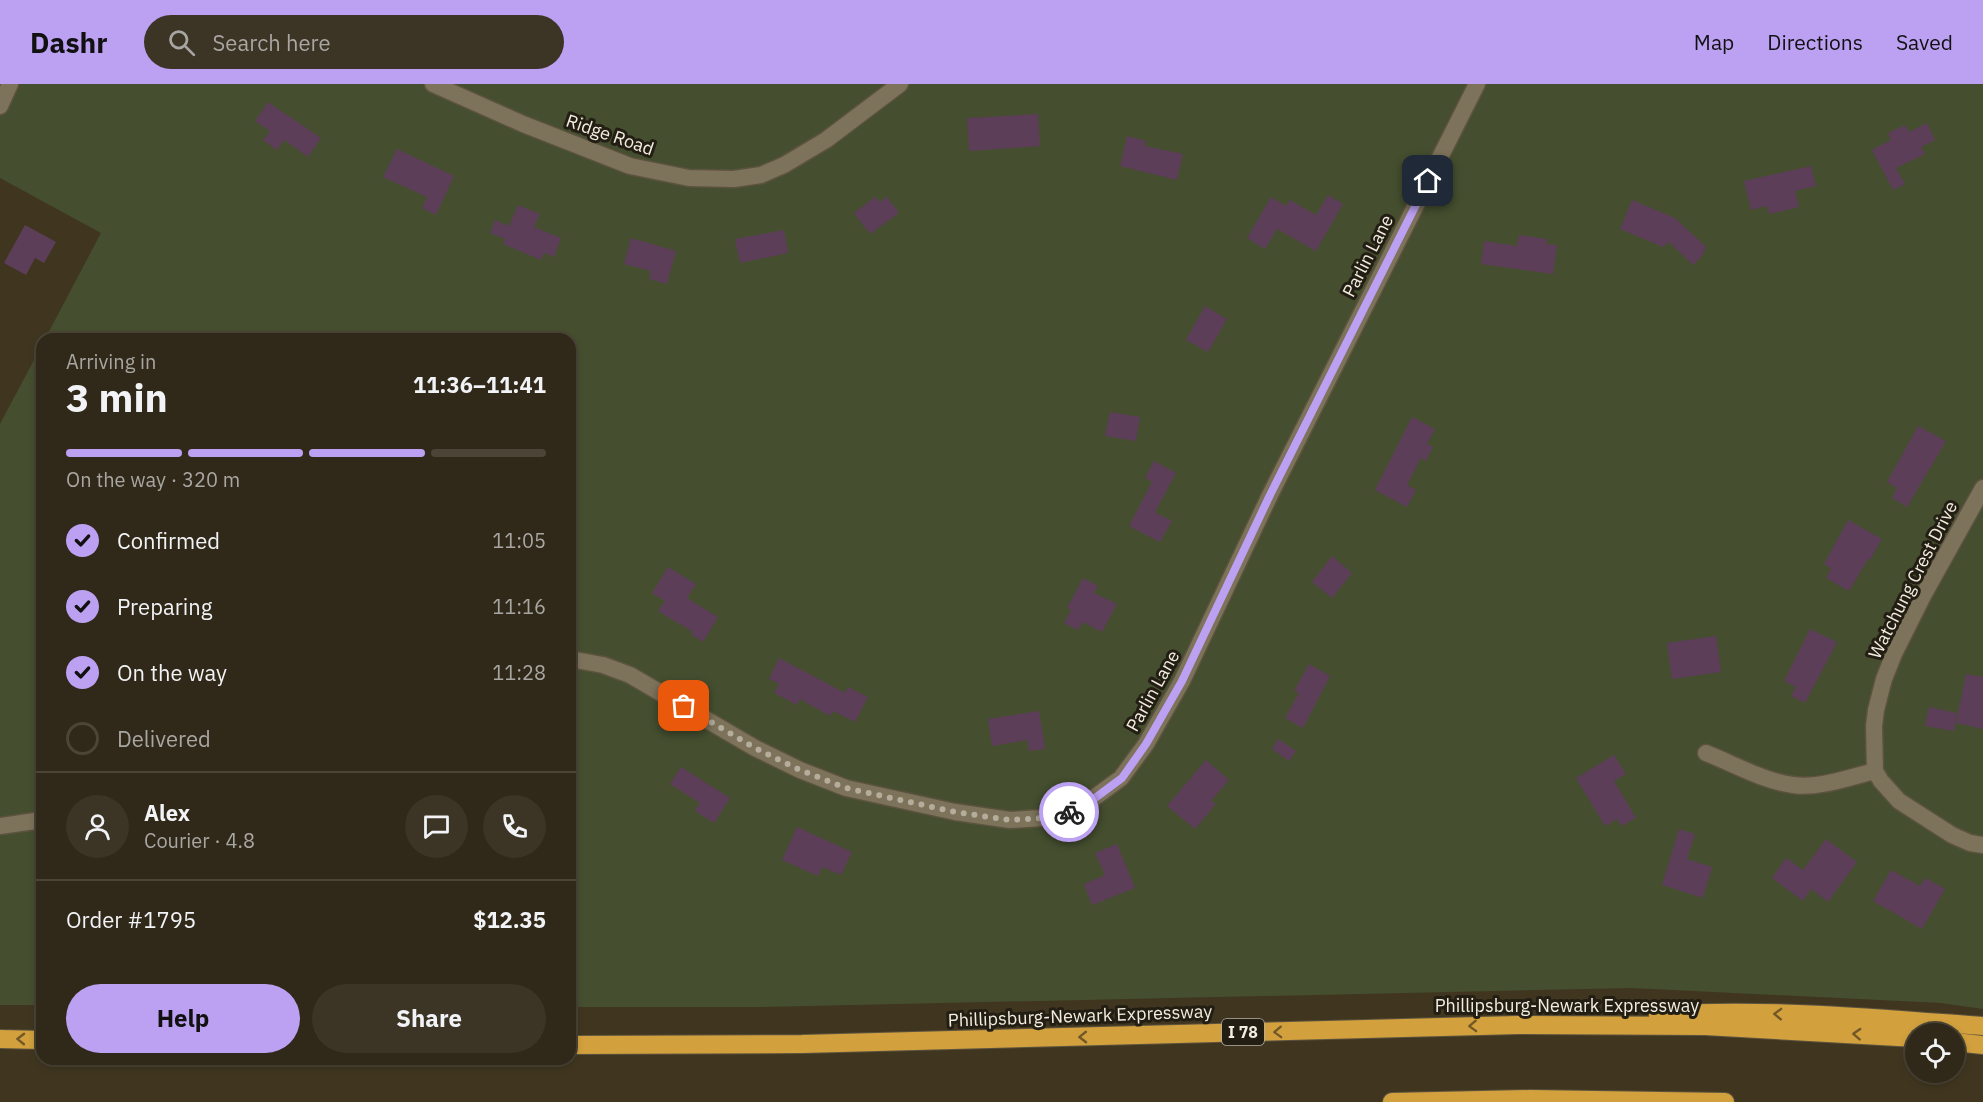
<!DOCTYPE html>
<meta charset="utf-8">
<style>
body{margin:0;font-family:"IBM Plex Sans",sans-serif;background:#3c3425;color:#f1f3f6;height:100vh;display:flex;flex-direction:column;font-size:22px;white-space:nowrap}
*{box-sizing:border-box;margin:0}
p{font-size:20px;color:#a8a6a2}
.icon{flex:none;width:33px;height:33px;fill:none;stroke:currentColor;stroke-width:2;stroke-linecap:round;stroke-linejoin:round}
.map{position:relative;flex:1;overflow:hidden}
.drawer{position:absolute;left:36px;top:249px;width:540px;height:732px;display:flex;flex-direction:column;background:#302818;border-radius:18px;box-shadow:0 3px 9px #0003,0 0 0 2px #4b4437}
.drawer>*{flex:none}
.tools{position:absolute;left:1905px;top:939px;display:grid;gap:12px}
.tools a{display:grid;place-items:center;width:60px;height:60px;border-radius:50%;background:#302818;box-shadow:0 3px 9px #0003,0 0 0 2px #4b4437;font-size:30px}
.pin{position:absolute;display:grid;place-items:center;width:51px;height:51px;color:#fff;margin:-26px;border-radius:12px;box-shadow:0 3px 9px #0006}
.courier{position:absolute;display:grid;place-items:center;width:60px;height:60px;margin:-30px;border:4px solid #bca0f2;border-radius:50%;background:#fff;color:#222;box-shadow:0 2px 8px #0007}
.headline em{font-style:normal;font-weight:700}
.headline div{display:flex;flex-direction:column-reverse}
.headline{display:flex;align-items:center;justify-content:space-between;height:102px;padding:0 30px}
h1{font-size:39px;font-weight:700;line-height:45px}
.bar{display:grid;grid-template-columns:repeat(4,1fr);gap:9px 6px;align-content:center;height:72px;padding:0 30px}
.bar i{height:8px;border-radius:4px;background:#4b4437}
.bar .active{background:#bca0f2}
.bar p{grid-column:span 4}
.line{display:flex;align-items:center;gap:15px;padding:0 30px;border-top:2px solid #4b4437}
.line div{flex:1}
.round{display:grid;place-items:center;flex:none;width:63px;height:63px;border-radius:32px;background:#3c3425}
ol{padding:0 30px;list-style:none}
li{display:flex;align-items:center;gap:18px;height:66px}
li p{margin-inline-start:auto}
li .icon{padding:6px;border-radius:50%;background:#bca0f2;color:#111;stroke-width:4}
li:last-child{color:#a8a6a2}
li i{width:33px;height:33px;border:3px solid #4b4437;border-radius:50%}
.cta{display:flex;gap:12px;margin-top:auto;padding:12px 30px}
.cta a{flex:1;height:69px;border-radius:36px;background:#bca0f2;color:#111;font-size:24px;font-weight:700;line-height:69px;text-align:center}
.cta a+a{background:#3c3425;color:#f1f3f6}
header{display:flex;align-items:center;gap:36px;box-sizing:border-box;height:84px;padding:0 30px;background:#bca0f2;color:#111}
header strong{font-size:28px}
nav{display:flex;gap:33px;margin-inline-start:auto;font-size:21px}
.search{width:420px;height:54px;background:#3c3425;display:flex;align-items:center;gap:15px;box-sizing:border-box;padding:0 21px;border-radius:33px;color:#a8a6a2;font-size:22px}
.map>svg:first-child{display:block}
</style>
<header>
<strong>Dashr</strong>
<div class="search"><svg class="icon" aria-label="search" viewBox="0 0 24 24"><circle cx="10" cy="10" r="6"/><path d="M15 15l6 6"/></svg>Search here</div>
<nav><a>Map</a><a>Directions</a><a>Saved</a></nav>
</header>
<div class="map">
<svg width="1983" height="1018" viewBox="0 0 1983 1018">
<rect width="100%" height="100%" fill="#403620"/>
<!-- green -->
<path fill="#454f2f" d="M0 0H1983V925L1941 919 1632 904 759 923H570V255H45L101 149 0 94Z
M42 261V921H0V340Z"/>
<!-- building -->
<path fill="#5d3e59" d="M268 18 321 54 308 73 284 56 277 66 263 56 270 47 255 37Z
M1038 30 1040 62 969 67 967 34Z
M1927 39 1935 56 1921 63 1925 70 1896 84 1905 100 1893 106 1872 66 1891 56 1888 49 1905 41 1909 48Z
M1127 52 1146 57 1145 62 1183 70 1177 96 1120 82Z
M397 65 454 92 436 131 422 124 427 113 383 93Z
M1811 82 1816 102 1795 107 1799 123 1769 130 1767 122 1751 126 1744 97Z
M1328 111 1343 120 1316 167 1277 145 1265 165 1247 154 1271 113 1286 122 1290 116 1316 131Z
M875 113 880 118 887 113 899 129 870 150 854 129Z
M1632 116 1675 134 1706 163 1702 172 1693 181 1669 158 1663 163 1620 145Z
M518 121 540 130 534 143 561 154 554 173 544 169 541 176 503 160 505 155 490 149 495 136 509 142Z
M25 141 56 158 44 179 35 174 26 191 4 179Z
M784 146 788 169 740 179 735 155Z
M1519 151 1547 155 1546 160 1557 161 1553 190 1481 180 1484 157 1517 162Z
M631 154 676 167 667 200 649 195 651 187 624 180Z
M1205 222 1227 235 1208 268 1186 256Z
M1110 328 1140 333 1136 357 1105 352Z
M1412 333 1435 345 1427 360 1433 363 1426 377 1421 374 1407 401 1416 406 1407 423 1375 406Z
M1918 342 1946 357 1907 423 1892 414 1897 404 1887 398Z
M1154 377 1176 389 1155 428 1172 437 1160 458 1129 442 1152 398 1145 394Z
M1848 436 1882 455 1870 476 1868 475 1849 507 1826 494 1831 484 1824 480Z
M1332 472 1352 489 1332 514 1312 498Z
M668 483 696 500 687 514 718 533 703 558 691 550 693 548 658 527 665 517 652 509Z
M1083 494 1098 502 1094 509 1117 520 1102 548 1083 538 1078 546 1064 539 1071 526 1067 524Z
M1810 545 1837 558 1805 619 1791 612 1796 603 1784 597Z
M1716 552 1721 588 1672 595 1667 559Z
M779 574 845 609 848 603 868 613 855 638 833 627 830 632 800 615 797 621 774 609 779 600 769 595Z
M1309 580 1330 592 1303 644 1285 634 1299 609 1294 607Z
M1966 590 1983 593V645L1956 639Z
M1929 623 1957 629 1954 647 1925 642Z
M1039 627 1045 665 1029 667 1027 656 992 662 988 635Z
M1278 655 1296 667 1289 677 1272 665Z
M1614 671 1626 690 1614 697 1636 734 1621 742 1617 735 1605 742 1576 694Z
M1206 676 1229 696 1211 717 1216 720 1195 745 1167 722Z
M681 683 730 714 714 739 695 727 700 719 670 700Z
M797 743 852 768 841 791 822 783 818 792 782 776Z
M1679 745 1695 750 1687 775 1712 783 1703 814 1662 801Z
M1826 755 1857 778 1828 818 1811 805 1803 817 1772 794 1786 774 1803 786Z
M1117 760 1135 804 1092 821 1084 800 1105 791 1095 769Z
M1891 786 1920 802 1925 794 1945 805 1922 845 1873 817Z"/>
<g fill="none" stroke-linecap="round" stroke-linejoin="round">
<!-- minor casing -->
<g stroke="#5c533f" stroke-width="19">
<path id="minor" d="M433 0 523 40 630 82 689 94 734 95 761 91 784 81 826 56 900 0
M0 22 10 0
M1983 404 1924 510 1894 570 1884 595 1876 626 1874 642 1875 687 1881 697 1899 717 1952 751 1970 759 1983 761
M570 575 603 581 630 591 755 664 800 686 846 704 955 728 1010 736 1042 734 1072 727 1087 719 1121 694 1146 660 1182 597 1270 411 1477 0
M1706 669C1734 680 1763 697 1793 701 1819 705 1850 693 1875 687
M0 742 42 736"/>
</g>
<!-- motorway casing -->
<g stroke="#5c533f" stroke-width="20">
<path id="motorway" d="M1658 931C1766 924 1875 934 1983 942
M0 955 42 956
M1954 958 1983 961
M570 961 802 960 1518 941 1705 942 1916 954
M1392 1018 1530 1015 1725 1018"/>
</g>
<!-- minor -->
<use href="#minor" stroke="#7d725a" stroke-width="16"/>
<!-- motorway -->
<use href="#motorway" stroke="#d2a03d" stroke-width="18"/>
</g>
<!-- one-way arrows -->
<defs><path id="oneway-chevron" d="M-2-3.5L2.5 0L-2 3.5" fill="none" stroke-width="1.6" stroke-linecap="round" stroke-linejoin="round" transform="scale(1.5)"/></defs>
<g stroke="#725826">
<use href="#oneway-chevron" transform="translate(1778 930) rotate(-178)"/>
<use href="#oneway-chevron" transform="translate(1473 942) rotate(178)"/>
<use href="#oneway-chevron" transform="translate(1278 948) rotate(178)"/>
<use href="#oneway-chevron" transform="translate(1857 950) rotate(-177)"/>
<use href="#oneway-chevron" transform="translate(1083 953) rotate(179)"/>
<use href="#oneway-chevron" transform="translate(21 955) rotate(-179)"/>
</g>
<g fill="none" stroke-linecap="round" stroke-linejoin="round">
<!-- done -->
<path stroke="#b4ad9c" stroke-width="6" stroke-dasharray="0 10.8" d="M684 622 755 664 800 686 846 704 955 728 1010 736 1042 734 1069 728"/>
<!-- route -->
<path stroke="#bca0f2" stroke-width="8" d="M1069 728 1087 720 1122 694 1146 660 1182 597 1270 411 1428 97"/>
</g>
<g text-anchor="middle" stroke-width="6" stroke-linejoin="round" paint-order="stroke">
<!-- shield labels -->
<rect fill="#231e14" stroke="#b5afa2" stroke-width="1.5" x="1222" y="935" width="42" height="26" rx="4.5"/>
<g font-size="16" font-weight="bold" fill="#f3eddf">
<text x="1243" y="954">I 78</text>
</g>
<!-- street labels -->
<g font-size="18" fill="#f3eddf" stroke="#231e14">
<text transform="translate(610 51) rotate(19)" y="6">Ridge Road</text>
<text transform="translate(1368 172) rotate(-63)" y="6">Parlin Lane</text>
<text transform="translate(1913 496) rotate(-63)" y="6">Watchung Crest Drive</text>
<text transform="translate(1153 607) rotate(-61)" y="6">Parlin Lane</text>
<text x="1567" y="928">Phillipsburg-Newark Expressway</text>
<text transform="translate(1080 932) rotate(-2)" y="6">Phillipsburg-Newark Expressway</text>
</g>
</g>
</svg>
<div class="tools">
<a><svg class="icon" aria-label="locate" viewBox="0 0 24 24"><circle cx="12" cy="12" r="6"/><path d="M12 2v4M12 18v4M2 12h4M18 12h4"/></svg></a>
</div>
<div class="pin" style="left:684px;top:622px;background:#ea580c"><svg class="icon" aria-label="bag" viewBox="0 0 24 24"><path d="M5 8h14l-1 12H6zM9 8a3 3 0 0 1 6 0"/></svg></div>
<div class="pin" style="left:1428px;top:97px;background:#1f2937"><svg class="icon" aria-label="home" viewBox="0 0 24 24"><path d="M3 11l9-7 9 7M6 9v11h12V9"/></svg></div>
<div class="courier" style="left:1069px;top:728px"><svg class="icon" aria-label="bike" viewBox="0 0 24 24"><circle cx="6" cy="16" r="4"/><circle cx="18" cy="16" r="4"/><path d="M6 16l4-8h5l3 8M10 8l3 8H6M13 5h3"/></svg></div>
<section class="drawer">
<div class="headline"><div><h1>3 min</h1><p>Arriving in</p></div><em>11:36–11:41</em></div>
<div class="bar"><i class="active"></i><i class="active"></i><i class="active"></i><i></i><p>On the way · 320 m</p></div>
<ol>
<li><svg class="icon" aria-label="check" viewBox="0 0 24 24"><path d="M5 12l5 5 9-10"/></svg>Confirmed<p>11:05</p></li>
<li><svg class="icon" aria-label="check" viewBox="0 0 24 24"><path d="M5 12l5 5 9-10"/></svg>Preparing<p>11:16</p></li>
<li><svg class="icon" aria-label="check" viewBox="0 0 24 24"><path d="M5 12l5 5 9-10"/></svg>On the way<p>11:28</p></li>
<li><i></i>Delivered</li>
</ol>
<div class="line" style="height:108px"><a class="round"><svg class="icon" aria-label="person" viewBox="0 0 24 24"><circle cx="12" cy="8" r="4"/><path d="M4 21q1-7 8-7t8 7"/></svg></a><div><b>Alex</b><p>Courier · 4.8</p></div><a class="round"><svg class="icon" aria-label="chat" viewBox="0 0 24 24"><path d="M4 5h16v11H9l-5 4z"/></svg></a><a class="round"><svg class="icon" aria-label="phone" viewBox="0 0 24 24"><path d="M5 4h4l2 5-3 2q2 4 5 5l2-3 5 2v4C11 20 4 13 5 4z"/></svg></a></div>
<div class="line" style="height:78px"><div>Order #1795</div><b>$12.35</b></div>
<div class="cta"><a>Help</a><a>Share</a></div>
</section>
</div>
